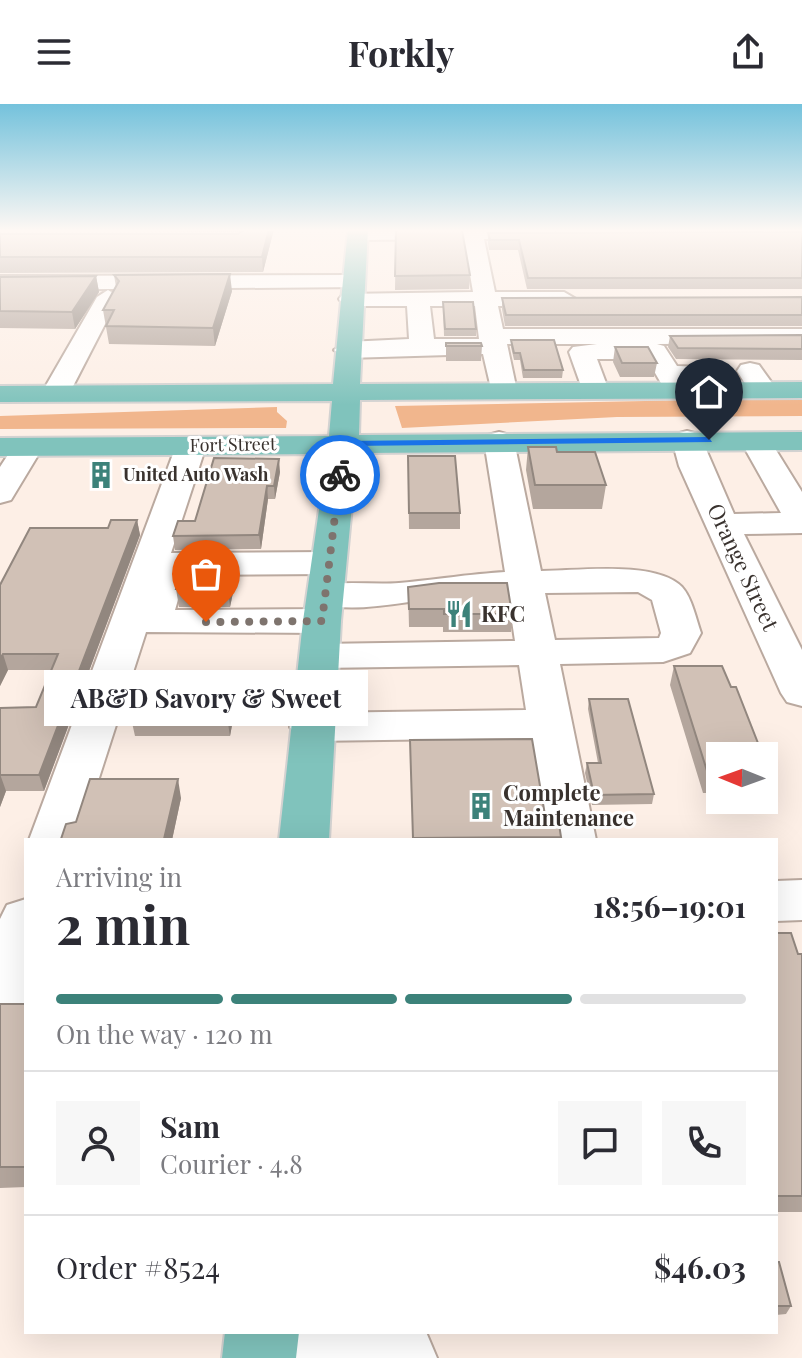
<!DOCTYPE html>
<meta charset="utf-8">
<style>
body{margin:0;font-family:"Playfair Display",serif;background:#f7f7f7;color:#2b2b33;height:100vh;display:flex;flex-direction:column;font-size:30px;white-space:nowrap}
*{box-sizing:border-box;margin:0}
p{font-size:26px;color:#7c7c81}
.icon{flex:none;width:44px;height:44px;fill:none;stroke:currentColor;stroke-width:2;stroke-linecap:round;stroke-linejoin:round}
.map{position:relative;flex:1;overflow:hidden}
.sheet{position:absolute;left:24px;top:734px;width:754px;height:496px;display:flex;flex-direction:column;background:#fff;border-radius:0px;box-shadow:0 8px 32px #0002}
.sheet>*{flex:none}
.needle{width:52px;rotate:271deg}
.controls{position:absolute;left:706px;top:638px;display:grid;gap:16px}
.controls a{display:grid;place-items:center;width:72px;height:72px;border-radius:0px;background:#fff;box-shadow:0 8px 32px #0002;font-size:40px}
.pin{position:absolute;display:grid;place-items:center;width:68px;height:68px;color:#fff;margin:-82px -34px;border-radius:50% 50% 50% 0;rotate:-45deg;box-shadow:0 0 8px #0007}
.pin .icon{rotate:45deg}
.courier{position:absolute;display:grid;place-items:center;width:80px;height:80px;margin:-40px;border:6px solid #1a73e8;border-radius:50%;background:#fff;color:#222;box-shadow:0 2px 10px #0007}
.bubble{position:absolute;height:56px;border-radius:0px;background:#fff;box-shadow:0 8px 32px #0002;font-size:26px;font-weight:700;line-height:56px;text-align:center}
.summary em{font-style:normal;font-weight:700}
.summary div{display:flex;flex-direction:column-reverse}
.summary{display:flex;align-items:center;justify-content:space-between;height:136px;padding:0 32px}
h1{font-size:52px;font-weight:700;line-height:60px}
.bar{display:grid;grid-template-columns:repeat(4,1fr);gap:12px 8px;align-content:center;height:96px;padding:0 32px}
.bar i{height:10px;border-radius:6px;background:#e1e1e2}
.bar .selected{background:#3c827a}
.bar p{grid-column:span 4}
.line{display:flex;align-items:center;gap:20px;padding:0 32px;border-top:2px solid #e1e1e2}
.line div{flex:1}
.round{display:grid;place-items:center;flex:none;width:84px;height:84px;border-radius:0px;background:#f7f7f7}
header{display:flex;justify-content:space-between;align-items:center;height:104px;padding:0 32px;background:#fff;font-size:36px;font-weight:700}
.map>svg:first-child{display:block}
</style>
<header><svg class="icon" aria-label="menu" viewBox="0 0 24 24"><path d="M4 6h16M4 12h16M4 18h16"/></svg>Forkly<svg class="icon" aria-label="share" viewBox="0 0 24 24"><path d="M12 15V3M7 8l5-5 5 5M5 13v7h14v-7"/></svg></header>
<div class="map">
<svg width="802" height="1254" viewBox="0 0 802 1254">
<rect width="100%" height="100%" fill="#fdefe6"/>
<!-- green -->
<path fill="#f1b68d" d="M695 296H802V312L617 313 402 324 395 302Z
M277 303V308L287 317 286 324 0 325V312Z"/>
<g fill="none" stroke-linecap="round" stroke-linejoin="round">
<!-- minor casing -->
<g stroke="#baa99f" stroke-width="4">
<path id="minor" d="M555 125V133L548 135H484L495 188H564L576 195 564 202H498L503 225H802V239L657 240 664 242 677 262 728 264 732 270 728 276 687 278 693 287 689 293H669L647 255H597L609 287 605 293H585L569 248 573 243 597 240H507L517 287 513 293H493L483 250 347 254 334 246 347 238 409 235 407 202H351L343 200 339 195 343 190 473 188 464 135 358 136 348 130 351 126ZM430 202H475L479 235H434Z
M353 171 361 173 364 178 361 183 0 186V172Z
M108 186 119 193 69 290 65 296H45L41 290 97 193Z
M750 259 759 261 777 286 773 292H753L737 267 741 261Z
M687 327 698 330 702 336 734 410 781 409 740 336 744 330H766L802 388V429L744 430 802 546V602L787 598 781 589 679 362 672 336 676 330Z
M499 328 510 331 514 337 541 467C576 467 656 456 682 483 692 494 696 515 701 529L690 549 663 558 560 560 596 736H546L530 634 312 637 297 633 290 623 297 613 312 609 526 606 519 561 320 564 306 561 300 552 306 543 320 540 515 537 508 490C487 491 466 491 445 493 402 498 356 510 313 499L307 491 313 483C341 476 371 481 399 479 435 476 468 470 505 468L484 337 488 331ZM638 488 652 496 661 529 659 534 555 536 545 489Z
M191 333 202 336 206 342 171 449 328 448 341 451 346 459 341 467 328 470 185 471 175 506 322 505 336 509 341 517 336 525 322 529 146 528 79 736H29L176 342 180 336Z
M28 334 39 337 43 343 11 396 0 399V363L17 337Z
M802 776V816L776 817V777Z
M26 795V899L20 911 0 918V815L7 801Z
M232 1228H426L437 1254H224Z"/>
</g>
<!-- major casing -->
<g stroke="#d3d2d1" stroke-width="4">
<path id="major" d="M348 125H368L360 280 802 278V294L360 296 359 331 802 328V346L357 349 341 517 329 736H279L303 517 327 350 0 352V334L329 332 332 297 0 298V282L333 280Z
M225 1228H299L296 1254H222Z"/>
</g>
<!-- minor -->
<use href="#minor" fill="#fff" fill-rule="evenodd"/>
<!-- major -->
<use href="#major" fill="#80c3bc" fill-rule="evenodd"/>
</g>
<!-- wall -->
<path fill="#b4a69d" d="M0 125H274L263 168 0 169V130H238L241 128 0 127Z
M396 126 470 171 469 185 395 186Z
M802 128V185H527L518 146H489L488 139V129Z
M114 171 232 187 215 242 109 240 103 206 116 183Z
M96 172 99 188 75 225 0 224V173Z
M802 193V222H505L502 205V194Z
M443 198 476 225V232H444Z
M802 231V256L676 255 668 243 670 232Z
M511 236 563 266 562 274H523L520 256H514L511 243Z
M446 239 482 242 481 257H446Z
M615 243 657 259 654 273H620L613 258Z
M528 343 557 348 606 381 602 405H533L526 366Z
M408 352 460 409V425H409Z
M280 368 275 395H268L261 445 175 446 173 432 195 417Z
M137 416 140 431 44 687H6L0 703V604L36 603 51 566H8L0 582V481L108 424Z
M234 456 236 474 230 503H179L176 485Z
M408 483 512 510 511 528H443V523H409Z
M674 562 731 583 720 652V689H703L670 581Z
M589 595 654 690 652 700 592 701 585 669 587 659H598L588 605Z
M235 605 230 632H135L131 614Z
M410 636 546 717 561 733 560 736H413Z
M764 655 769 666 764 681Z
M181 694 172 736H61V735Z
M776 829 798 850H802V1108H776Z
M0 900H26V1083L0 1084Z
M776 1158 791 1202 786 1210 776 1211Z"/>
<!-- shaded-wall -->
<path fill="#92877f" d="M269 125H274L263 168 262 153Z
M230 170 232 187 215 242 213 224Z
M96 172 99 188 75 225 72 208Z
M279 355 280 368 275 395 274 382Z
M267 382 268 395 261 445 259 431Z
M137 416 140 431 44 687 39 671Z
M234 456 236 474 230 503 228 485Z
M3 550 8 566 0 582V555Z
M233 586 235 605 230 632 227 613Z
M0 670 6 687 0 703Z
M178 675 181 694 172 736H164Z"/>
<!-- building -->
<path fill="#d1c1b6" stroke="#92877f" stroke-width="2" d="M245 125H269L262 153H0V130H238Z
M396 126H462L470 171 395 172Z
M802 128V174H528L519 136H490L488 129Z
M230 170 213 224 106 222 114 206H103L119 177 114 171Z
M96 172 72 208 0 207V173Z
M802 193V211H506L502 194Z
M443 198H473L476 225H445Z
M802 231V245L678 244 670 232Z
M511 236H554L563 266H524L520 249H514Z
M446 239H481L482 242H446Z
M615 243H648L657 259H622Z
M528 343H556L557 348H595L606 381H535Z
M408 352H455L460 409H409Z
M214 354 279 355 274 382H267L259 431 173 432 178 417H195Z
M111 416H137L39 671H0V604L36 603 58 550H3L0 555V481L30 424H108Z
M184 456H234L228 485H176Z
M439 479H507L512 510H444V505H409L408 483Z
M674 562H722L731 583H736L763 652H720V670H708Z
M139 586H233L227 613 131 614Z
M589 595H628L654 690 594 691 587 659H601Z
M532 635 546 717 559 720 561 733 413 734 410 636Z
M764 655 769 666H764Z
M90 675H178L164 735H61L66 720 76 718Z
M776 829H791L798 850H802V1092H776Z
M0 900H26V1058L25 1063H0Z
M776 1158H779L791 1202H776Z"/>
<!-- sky -->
<linearGradient id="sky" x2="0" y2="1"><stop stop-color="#74c2dc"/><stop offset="0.42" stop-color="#fef8f4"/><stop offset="1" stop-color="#fef8f4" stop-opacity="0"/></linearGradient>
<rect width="802" height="301" fill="url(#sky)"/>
<!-- route -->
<path fill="#1a73e8" d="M709 333 712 338 348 342 344 371 340 374 335 371 339 339 343 337Z"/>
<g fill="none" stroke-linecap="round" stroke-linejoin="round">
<!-- done -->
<path stroke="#7e746e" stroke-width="8" stroke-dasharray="0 14.4" d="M206 518 322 517 340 371"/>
</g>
<!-- icons -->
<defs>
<g id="building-bare" transform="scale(2.16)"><path d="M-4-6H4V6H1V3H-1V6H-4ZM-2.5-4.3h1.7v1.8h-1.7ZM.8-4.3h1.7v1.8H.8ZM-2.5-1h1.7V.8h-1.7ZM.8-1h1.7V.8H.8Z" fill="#3c827a" stroke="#fff" stroke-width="2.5" paint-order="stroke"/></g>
<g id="restaurant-bare" transform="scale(2.16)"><path d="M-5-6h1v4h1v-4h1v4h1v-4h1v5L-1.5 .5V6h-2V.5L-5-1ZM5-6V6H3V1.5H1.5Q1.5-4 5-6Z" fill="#3c827a" stroke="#fff" stroke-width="2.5" paint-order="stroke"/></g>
</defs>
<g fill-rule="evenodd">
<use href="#building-bare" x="101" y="371"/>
<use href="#restaurant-bare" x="459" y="510"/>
<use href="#building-bare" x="481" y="702"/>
</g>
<g text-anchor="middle" stroke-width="6" stroke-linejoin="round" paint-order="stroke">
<!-- far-street labels -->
<g font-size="18" fill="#39322e" stroke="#fff">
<text transform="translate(233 341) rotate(-1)" y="6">Fort Street</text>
</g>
<!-- far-poi labels -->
<g font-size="18" font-weight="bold" fill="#39322e" stroke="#fff" text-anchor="start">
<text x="123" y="377">United Auto Wash</text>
</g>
<!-- street labels -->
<g font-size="22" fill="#39322e" stroke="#fff">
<text transform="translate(743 463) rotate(65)" y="8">Orange Street</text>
</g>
<!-- poi labels -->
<g font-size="22" font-weight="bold" fill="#39322e" stroke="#fff" text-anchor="start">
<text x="481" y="518">KFC</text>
<text x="503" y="697">Complete<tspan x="503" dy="25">Maintenance</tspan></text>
</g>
</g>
</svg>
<div class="controls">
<a><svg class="needle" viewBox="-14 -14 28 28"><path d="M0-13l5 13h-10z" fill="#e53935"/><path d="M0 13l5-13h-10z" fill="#7c7c81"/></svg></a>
</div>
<div class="pin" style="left:206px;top:518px;background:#ea580c"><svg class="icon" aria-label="bag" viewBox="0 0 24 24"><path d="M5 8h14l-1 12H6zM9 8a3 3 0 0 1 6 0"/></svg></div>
<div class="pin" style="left:709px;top:336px;background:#1f2937"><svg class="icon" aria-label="home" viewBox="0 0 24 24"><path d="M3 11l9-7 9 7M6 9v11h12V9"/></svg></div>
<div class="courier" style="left:340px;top:371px"><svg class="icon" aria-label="bike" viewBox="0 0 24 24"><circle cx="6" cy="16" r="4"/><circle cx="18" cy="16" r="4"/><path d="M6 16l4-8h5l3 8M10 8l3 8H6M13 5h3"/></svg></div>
<div class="bubble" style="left:44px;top:566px;width:324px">AB&amp;D Savory &amp; Sweet</div>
<section class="sheet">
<div class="summary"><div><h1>2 min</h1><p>Arriving in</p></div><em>18:56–19:01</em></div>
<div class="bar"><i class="selected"></i><i class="selected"></i><i class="selected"></i><i></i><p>On the way · 120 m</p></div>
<div class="line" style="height:144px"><a class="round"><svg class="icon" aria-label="person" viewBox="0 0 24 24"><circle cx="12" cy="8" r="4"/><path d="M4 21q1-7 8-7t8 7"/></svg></a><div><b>Sam</b><p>Courier · 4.8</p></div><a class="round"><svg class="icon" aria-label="chat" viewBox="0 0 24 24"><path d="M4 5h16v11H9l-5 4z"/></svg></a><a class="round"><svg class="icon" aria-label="phone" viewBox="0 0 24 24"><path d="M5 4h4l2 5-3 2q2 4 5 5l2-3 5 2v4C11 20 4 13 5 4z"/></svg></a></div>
<div class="line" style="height:104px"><div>Order #8524</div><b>$46.03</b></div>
</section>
</div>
